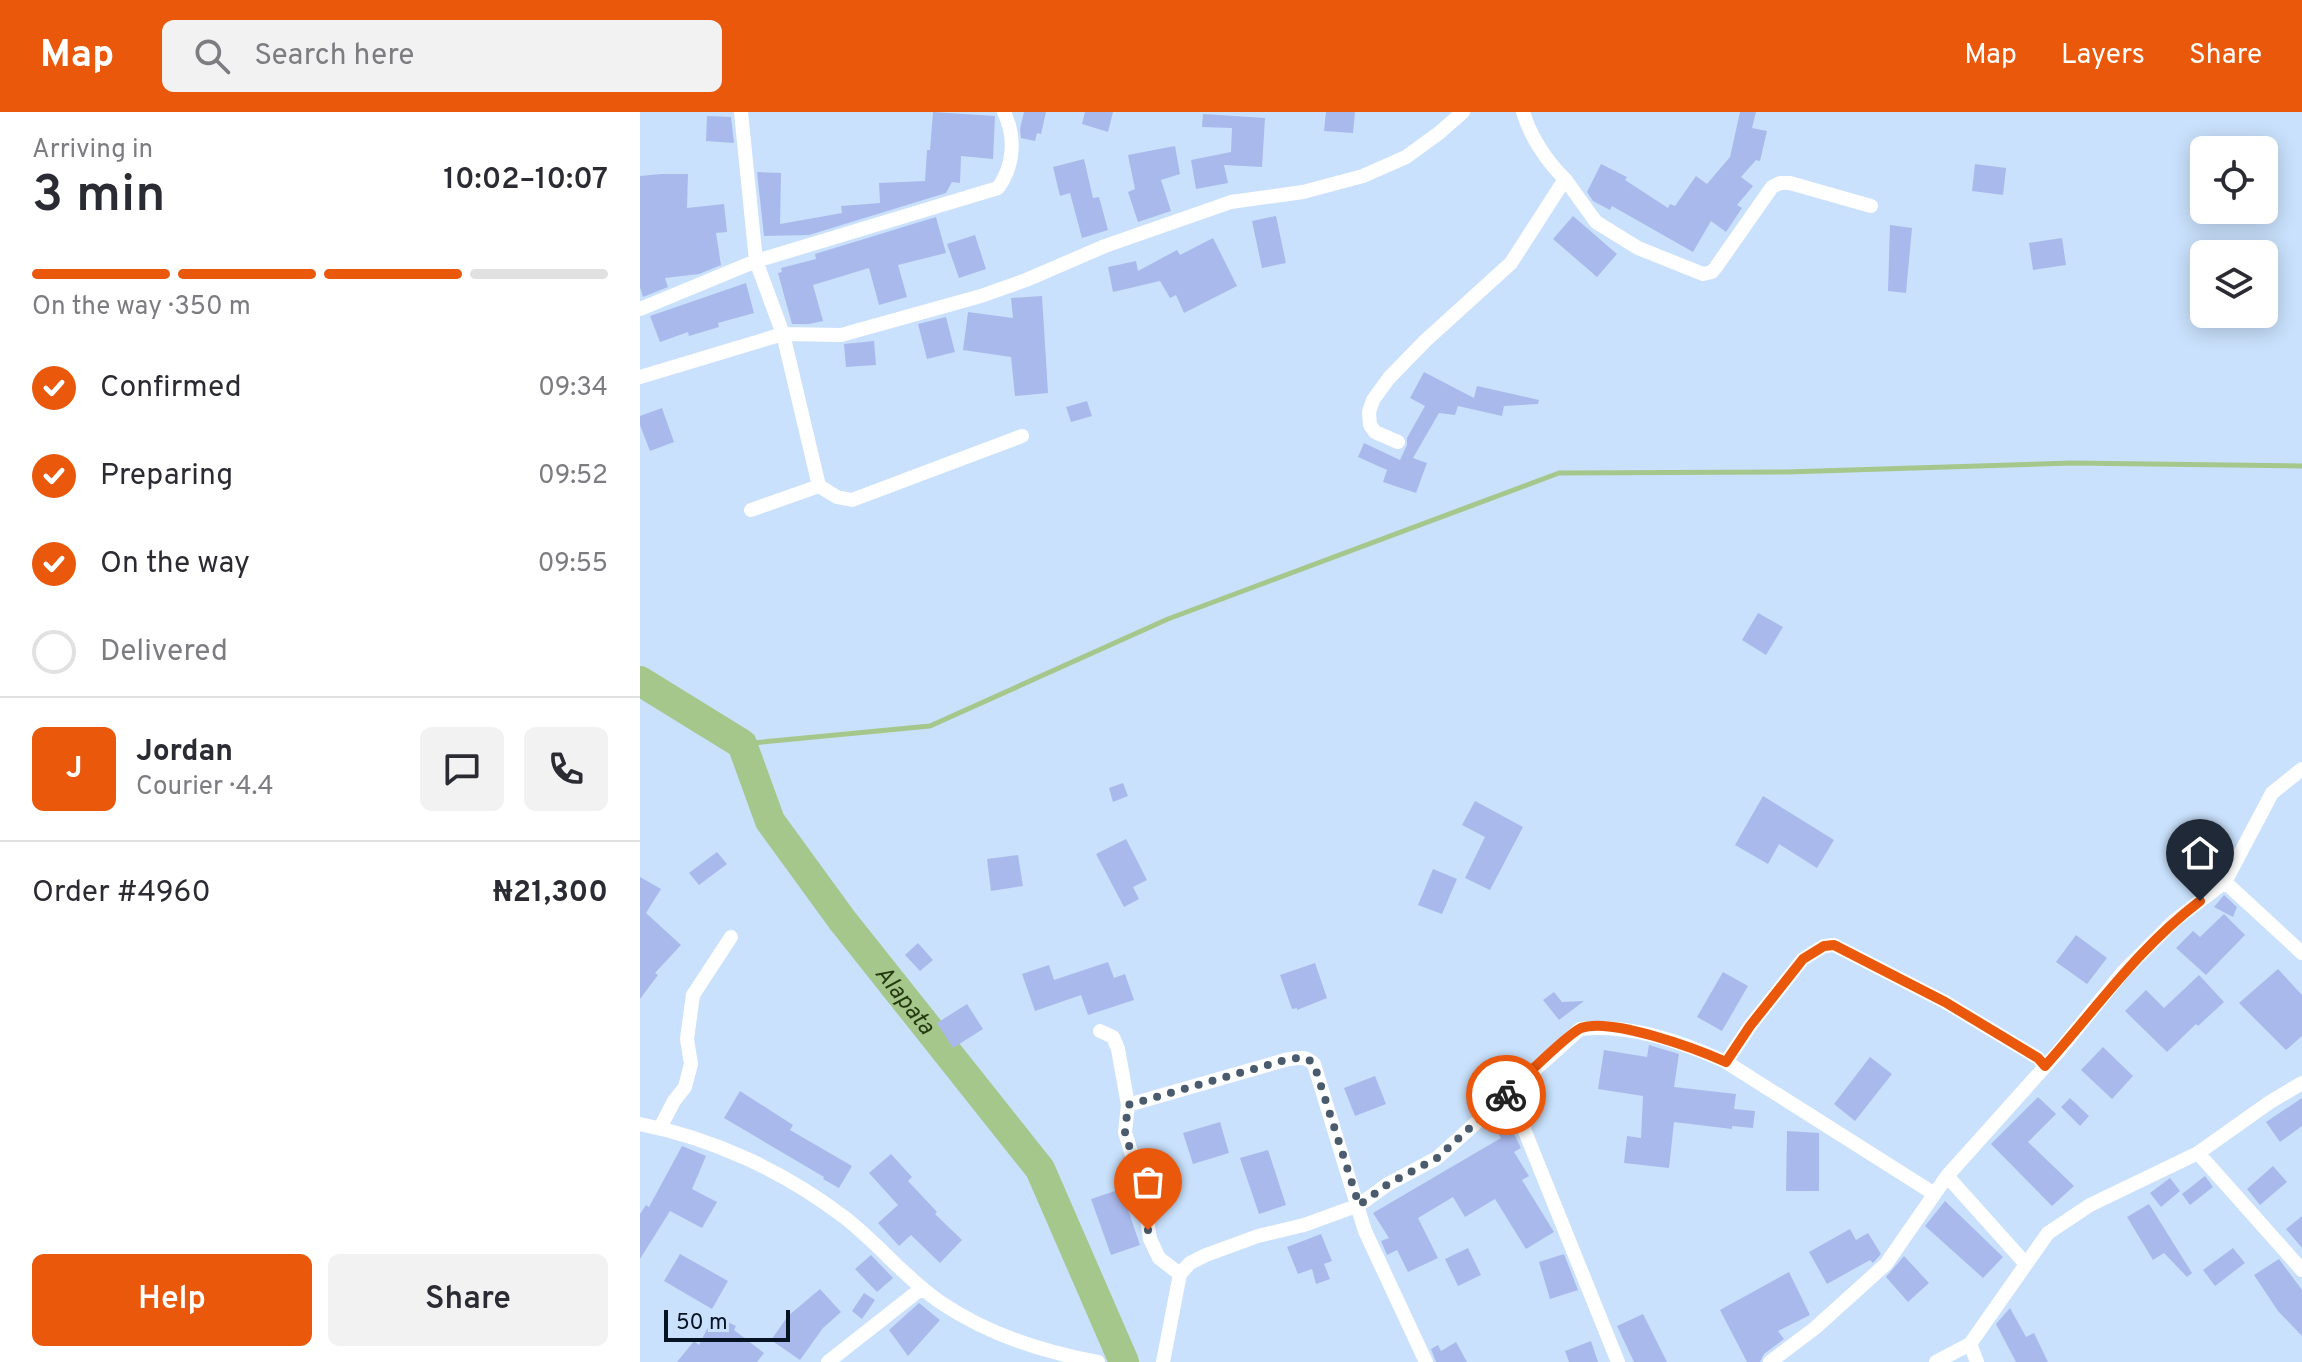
<!DOCTYPE html>
<meta charset="utf-8">
<style>
body{margin:0;font-family:Overpass,sans-serif;background:#f2f2f3;color:#2b2b33;height:100vh;display:flex;flex-direction:column;font-size:30px;white-space:nowrap}
*{box-sizing:border-box;margin:0}
p{font-size:26px;color:#7c7c81}
.icon{flex:none;width:44px;height:44px;fill:none;stroke:currentColor;stroke-width:2;stroke-linecap:round;stroke-linejoin:round}
.map{position:relative;flex:1;overflow:hidden}
.sheet{display:flex;flex-direction:column;background:#fff;width:640px}
.sheet>*{flex:none}
.controls{position:absolute;left:1550px;top:24px;display:grid;gap:16px}
.controls a{display:grid;place-items:center;width:88px;height:88px;border-radius:12px;background:#fff;box-shadow:0 4px 20px #0003;font-size:40px}
.scale{position:absolute;left:24px;bottom:20px;width:126px;box-sizing:border-box;padding-left:8px;border:4px solid #061322;border-top:0;font-size:22px;line-height:28px;white-space:nowrap;color:#061322;-webkit-text-stroke:6px #c9e1fc;paint-order:stroke}
.pin{position:absolute;display:grid;place-items:center;width:68px;height:68px;color:#fff;margin:-82px -34px;border-radius:50% 50% 50% 0;rotate:-45deg;box-shadow:0 0 8px #0007}
.pin .icon{rotate:45deg}
.courier{position:absolute;display:grid;place-items:center;width:80px;height:80px;margin:-40px;border:6px solid #ea580c;border-radius:50%;background:#fff;color:#222;box-shadow:0 2px 10px #0007}
.overview em{font-style:normal;font-weight:600}
.overview div{display:flex;flex-direction:column-reverse}
.overview{display:flex;align-items:center;justify-content:space-between;height:136px;padding:0 32px}
h1{font-size:52px;font-weight:600;line-height:60px}
.bar{display:grid;grid-template-columns:repeat(4,1fr);gap:12px 8px;align-content:center;height:96px;padding:0 32px}
.bar i{height:10px;border-radius:6px;background:#e1e1e2}
.bar .active{background:#ea580c}
.bar p{grid-column:span 4}
.line{display:flex;align-items:center;gap:20px;padding:0 32px;border-top:2px solid #e1e1e2}
.line div{flex:1}
.round{display:grid;place-items:center;flex:none;width:84px;height:84px;border-radius:12px;background:#f2f2f3}
ol{padding:0 32px;list-style:none}
li{display:flex;align-items:center;gap:24px;height:88px}
li p{margin-inline-start:auto}
li .icon{padding:8px;border-radius:50%;background:#ea580c;color:#fff;stroke-width:4}
li:last-child{color:#7c7c81}
li i{width:44px;height:44px;border:4px solid #e1e1e2;border-radius:50%}
.action{display:flex;gap:16px;margin-top:auto;padding:16px 32px}
.action a{flex:1;height:92px;border-radius:12px;background:#ea580c;color:#fff;font-size:32px;font-weight:600;line-height:92px;text-align:center}
.action a+a{background:#f2f2f3;color:#2b2b33}
header{display:flex;align-items:center;gap:48px;box-sizing:border-box;height:112px;padding:0 40px;background:#ea580c;color:#fff}
header strong{font-size:38px}
nav{display:flex;gap:44px;margin-inline-start:auto;font-size:28px}
.search{width:560px;height:72px;background:#f2f2f3;display:flex;align-items:center;gap:20px;box-sizing:border-box;padding:0 28px;border-radius:12px;color:#7c7c81;font-size:30px}
main{display:flex;flex:1;min-height:0}
.map>svg:first-child{display:block}
</style>
<header>
<strong>Map</strong>
<div class="search"><svg class="icon" aria-label="search" viewBox="0 0 24 24"><circle cx="10" cy="10" r="6"/><path d="M15 15l6 6"/></svg>Search here</div>
<nav><a>Map</a><a>Layers</a><a>Share</a></nav>
</header>
<main>
<section class="sheet">
<div class="overview"><div><h1>3 min</h1><p>Arriving in</p></div><em>10:02–10:07</em></div>
<div class="bar"><i class="active"></i><i class="active"></i><i class="active"></i><i></i><p>On the way · 350 m</p></div>
<ol>
<li><svg class="icon" aria-label="check" viewBox="0 0 24 24"><path d="M5 12l5 5 9-10"/></svg>Confirmed<p>09:34</p></li>
<li><svg class="icon" aria-label="check" viewBox="0 0 24 24"><path d="M5 12l5 5 9-10"/></svg>Preparing<p>09:52</p></li>
<li><svg class="icon" aria-label="check" viewBox="0 0 24 24"><path d="M5 12l5 5 9-10"/></svg>On the way<p>09:55</p></li>
<li><i></i>Delivered</li>
</ol>
<div class="line" style="height:144px"><b class="round" style="background:#ea580c;color:#fff">J</b><div><b>Jordan</b><p>Courier · 4.4</p></div><a class="round"><svg class="icon" aria-label="chat" viewBox="0 0 24 24"><path d="M4 5h16v11H9l-5 4z"/></svg></a><a class="round"><svg class="icon" aria-label="phone" viewBox="0 0 24 24"><path d="M5 4h4l2 5-3 2q2 4 5 5l2-3 5 2v4C11 20 4 13 5 4z"/></svg></a></div>
<div class="line" style="height:104px"><div>Order #4960</div><b>₦21,300</b></div>
<div class="action"><a>Help</a><a>Share</a></div>
</section>
<div class="map">
<svg width="1662" height="1250" viewBox="0 0 1662 1250">
<rect width="100%" height="100%" fill="#c9e1fc"/>
<g fill="none" stroke-linecap="round" stroke-linejoin="round">
<!-- stream -->
<path stroke="#a6c78c" stroke-width="5" d="M102 632 290 614 528 507 919 361 1147 360 1432 351 1662 354"/>
<!-- river -->
<path stroke="#a6c78c" stroke-width="30" id="s1" d="M0 569 102 632 130 709 202 808 400 1057 484 1250"/>
</g>
<!-- building -->
<path fill="#aab9ec" d="M293 0 355 4 353 47 321 44 320 71 312 70 306 81 169 123 124 124 117 60 141 61 140 112 202 101 201 94 240 91 239 71 285 69 287 38H290Z
M384 0H406L401 22 397 21 395 29 381 26 380 17Z
M445 0H473L468 20 442 12Z
M686 0H715L713 21 684 19Z
M1100 0H1116L1112 16 1127 19 1120 49 1116 48 1101 65 1113 74 1097 93 1102 96 1086 120 1071 109 1053 140 972 94 970 98 953 89 947 80 961 52 987 65 985 68 1028 96 1030 92 1035 94 1056 64 1067 72 1090 45Z
M563 2 625 6 622 55 584 53 588 71 556 77 551 48 591 40 592 16 562 15Z
M67 4 91 5 94 31 66 29Z
M535 34 540 62 521 68 531 99 498 110 488 80 495 77 488 43Z
M444 47 453 86 459 85 468 118 442 126 430 81 420 84 413 55Z
M1335 52 1366 56 1363 83 1332 79Z
M21 62H48L47 96 84 92 87 120 76 121 81 153 59 162 25 166 28 175 3 185 0 175V64Z
M636 104 646 151 622 156 612 109Z
M933 104 977 142 957 165 913 127Z
M296 105 306 141 258 153 267 185 239 193 229 156 173 173 183 209 169 212H152L138 161 142 160 141 156 176 147 175 142Z
M1250 113 1272 116 1266 181 1248 179Z
M335 123 346 157 319 166 307 132Z
M573 126 597 174 544 201 536 183 530 186 520 169 473 180 468 155 496 149 498 159 537 138 540 143Z
M1422 126 1426 153 1393 158 1389 131Z
M106 171 114 201 78 211 79 215 49 224 48 220 20 230 10 204Z
M402 184 408 281 375 284 371 245 323 238 328 200 373 206 371 186Z
M306 205 315 240 287 247 278 212Z
M234 229 236 253 206 255 204 232Z
M784 260 834 286 837 274 899 288 898 292 864 294 862 304 818 294 815 303 799 301 773 346 787 351 776 381 743 370 747 358 718 345 724 331 760 348 767 333V326L785 294 770 286Z
M447 289 452 304 431 310 426 295Z
M22 296 34 330 10 339 0 313V304Z
M1118 501 1143 515 1126 543 1102 528Z
M483 671 488 684 473 690 469 676Z
M1123 684 1194 728 1177 756 1139 732 1128 752 1095 733Z
M835 689 883 715 850 778 825 766 845 725 822 713Z
M486 727 507 768 493 775 499 787 484 795 456 742Z
M77 740 87 752 59 773 49 761Z
M378 743 383 774 351 779 347 747Z
M793 757 817 767 802 802 778 793Z
M0 765 21 777 6 801 41 833 15 861 18 863 0 887Z
M1584 783 1597 795 1593 805 1574 795Z
M1584 802 1605 823 1566 863 1536 836 1553 819 1560 825Z
M1436 823 1467 846 1447 872 1416 850Z
M278 831 293 848 280 859 265 843Z
M468 850 474 866 485 862 494 888 448 903 441 883 395 899 382 862 409 853 414 868Z
M675 851 687 886 657 898V896L652 897 640 863Z
M1638 857 1662 883V924L1646 938 1599 891Z
M1083 860 1108 874 1082 919 1057 905Z
M1559 863 1584 890 1558 914 1556 912 1527 940 1485 899 1506 878 1524 896Z
M914 880 922 890 944 889 919 908 903 888Z
M327 892 343 917 313 936 297 911Z
M1009 933 1039 942 1034 975 1096 982 1094 997 1115 999 1113 1016 1092 1014V1017L1034 1010 1029 1056 984 1051 987 1024 1001 1026 1003 984 958 977 964 938 1007 945Z
M1463 935 1493 964 1472 987 1441 958Z
M1230 945 1252 962 1215 1009 1194 992Z
M735 964 746 992 715 1004 704 976Z
M100 979 153 1013 150 1018 212 1054 199 1076 183 1067 184 1065 84 1006Z
M1398 985 1416 1002 1388 1030 1434 1074 1412 1094 1351 1032Z
M1430 986 1449 1004 1440 1014 1421 995Z
M1662 986V1014L1640 1030 1626 1010Z
M864 1002 881 1036 874 1040 889 1064 882 1068 914 1120 886 1137 855 1087 825 1105 813 1085 778 1106 798 1146 768 1160 757 1138 747 1143 741 1129 749 1126 733 1101 861 1026 852 1010Z
M580 1010 589 1041 553 1052 543 1021Z
M1147 1019 1179 1021V1079H1146Z
M42 1034 66 1044 52 1077 77 1090 62 1116 30 1099 0 1147V1102L6 1093 9 1095Z
M628 1038 646 1093 619 1102 600 1046Z
M251 1042 272 1065 268 1069 297 1100 295 1102 322 1128 300 1151 271 1123 259 1134 238 1111 258 1093 229 1061Z
M1633 1054 1647 1070 1620 1093 1607 1077Z
M1565 1064 1573 1075 1550 1093 1542 1082Z
M1530 1066 1540 1079 1521 1095 1510 1081Z
M481 1077 500 1133 471 1143 451 1087Z
M1305 1089 1363 1145 1343 1166 1285 1114Z
M1509 1092 1552 1161 1547 1165 1524 1141 1513 1148 1487 1105Z
M1662 1104V1136L1646 1117Z
M1210 1117 1216 1128 1228 1121 1241 1142 1233 1151 1230 1148 1187 1172 1169 1140Z
M681 1122 692 1149 684 1152 690 1167 676 1172 672 1157 658 1162 647 1135Z
M828 1136 841 1163 818 1174 805 1147Z
M1593 1136 1605 1151 1575 1174 1563 1158Z
M40 1142 88 1169 72 1197 24 1169Z
M924 1142 938 1178 910 1187 899 1150Z
M231 1143 253 1166 237 1180 215 1157Z
M1264 1144 1289 1171 1268 1190 1246 1165Z
M1639 1147 1662 1178V1224L1638 1199 1614 1163Z
M1149 1160 1170 1203 1138 1219 1144 1227 1124 1242 1120 1250H1107L1080 1198Z
M180 1177 201 1200 183 1216 160 1248 131 1228 148 1204Z
M224 1181 235 1188 222 1207 212 1199Z
M279 1191 300 1208 268 1244 249 1218Z
M1370 1196 1386 1225 1394 1221 1408 1250H1376L1356 1212Z
M1003 1202 1027 1250H994L977 1214Z
M74 1203 96 1214 94 1218 124 1241 117 1250H37L54 1229 59 1233Z
M951 1229 958 1250H929L925 1239Z
M816 1230 827 1250H796L791 1237 798 1233 801 1239Z"/>
<g fill="none" stroke-linecap="round" stroke-linejoin="round">
<!-- street -->
<path stroke="#fff" stroke-width="14" d="M101 0 116 149 143 222 201 223 341 184 386 168 465 134 591 90 663 80 723 64 766 45 799 21 823 0
M925 67 956 110 998 136 1063 162 1072 160 1076 155 1132 75 1140 71H1150L1231 94
M0 197 116 149 358 76C374 54 376 25 364 0
M0 265 143 222 179 374 197 385 212 388 382 324
M758 330 735 320 730 313 729 300 733 288 749 266 785 229 871 151 925 67C907 50 890 24 883 0
M111 398 179 374
M1585 770 1662 841
M460 919 473 925 478 937 488 993 485 1020 503 1080 510 1127 519 1146 540 1162
M1086 950 1293 1081
M869 980 978 1250
M488 993 645 948C657 946 665 943 674 952L725 1119 786 1250
M0 1012C73 1026 145 1060 204 1105 238 1131 265 1166 300 1190 347 1222 403 1240 458 1250
M20 1016 34 989 45 975 51 952 47 927 53 883 91 825
M1558 1041 1662 1158
M1307 1064 1385 1151
M1330 1232 1337 1250
M188 1250 282 1176
M523 1250 540 1162 550 1151 566 1143 618 1124 664 1113 719 1093 748 1072 797 1046 940 917C989 911 1042 930 1086 950L1110 914 1163 847 1184 834 1194 833 1305 890 1398 946 1405 954
M1130 1250 1175 1216 1246 1152 1307 1064 1419 939 1483 860 1534 809 1585 770 1632 681 1662 657
M1296 1250 1330 1232 1408 1121 1450 1093 1558 1041 1630 990 1662 971"/>
</g>
<g fill="none" stroke-linecap="round" stroke-linejoin="round">
<!-- done -->
<path stroke="#4a5b6e" stroke-width="8" stroke-dasharray="0 14.4" d="M508 1118 503 1080 485 1020 488 993 645 948C657 946 665 943 674 952L719 1093 748 1072 797 1046 866 983"/>
<!-- route -->
<path stroke="#ea580c" stroke-width="10" d="M866 983C879 970 928 922 941 916 971 905 1057 937 1086 950L1110 914 1163 847 1184 834 1194 833 1305 890 1398 946 1405 954C1457 896 1497 837 1560 789"/>
</g>
<g text-anchor="middle" stroke-width="6" stroke-linejoin="round" paint-order="stroke">
<!-- water labels -->
<g font-size="24" font-style="italic" fill="#253a10" stroke="#c9e1fc">
<text dy="8" stroke="none"><textPath href="#s1" startOffset="426">Alapata</textPath></text>
</g>
</g>
</svg>
<div class="controls">
<a><svg class="icon" aria-label="locate" viewBox="0 0 24 24"><circle cx="12" cy="12" r="6"/><path d="M12 2v4M12 18v4M2 12h4M18 12h4"/></svg></a>
<a><svg class="icon" aria-label="layers" viewBox="0 0 24 24"><path d="M12 4l9 5-9 5-9-5zM3 14l9 5 9-5"/></svg></a>
</div>
<div class="scale">50 m</div>
<div class="pin" style="left:508px;top:1118px;background:#ea580c"><svg class="icon" aria-label="bag" viewBox="0 0 24 24"><path d="M5 8h14l-1 12H6zM9 8a3 3 0 0 1 6 0"/></svg></div>
<div class="pin" style="left:1560px;top:789px;background:#1f2937"><svg class="icon" aria-label="home" viewBox="0 0 24 24"><path d="M3 11l9-7 9 7M6 9v11h12V9"/></svg></div>
<div class="courier" style="left:866px;top:983px"><svg class="icon" aria-label="bike" viewBox="0 0 24 24"><circle cx="6" cy="16" r="4"/><circle cx="18" cy="16" r="4"/><path d="M6 16l4-8h5l3 8M10 8l3 8H6M13 5h3"/></svg></div>
</div>
</main>
